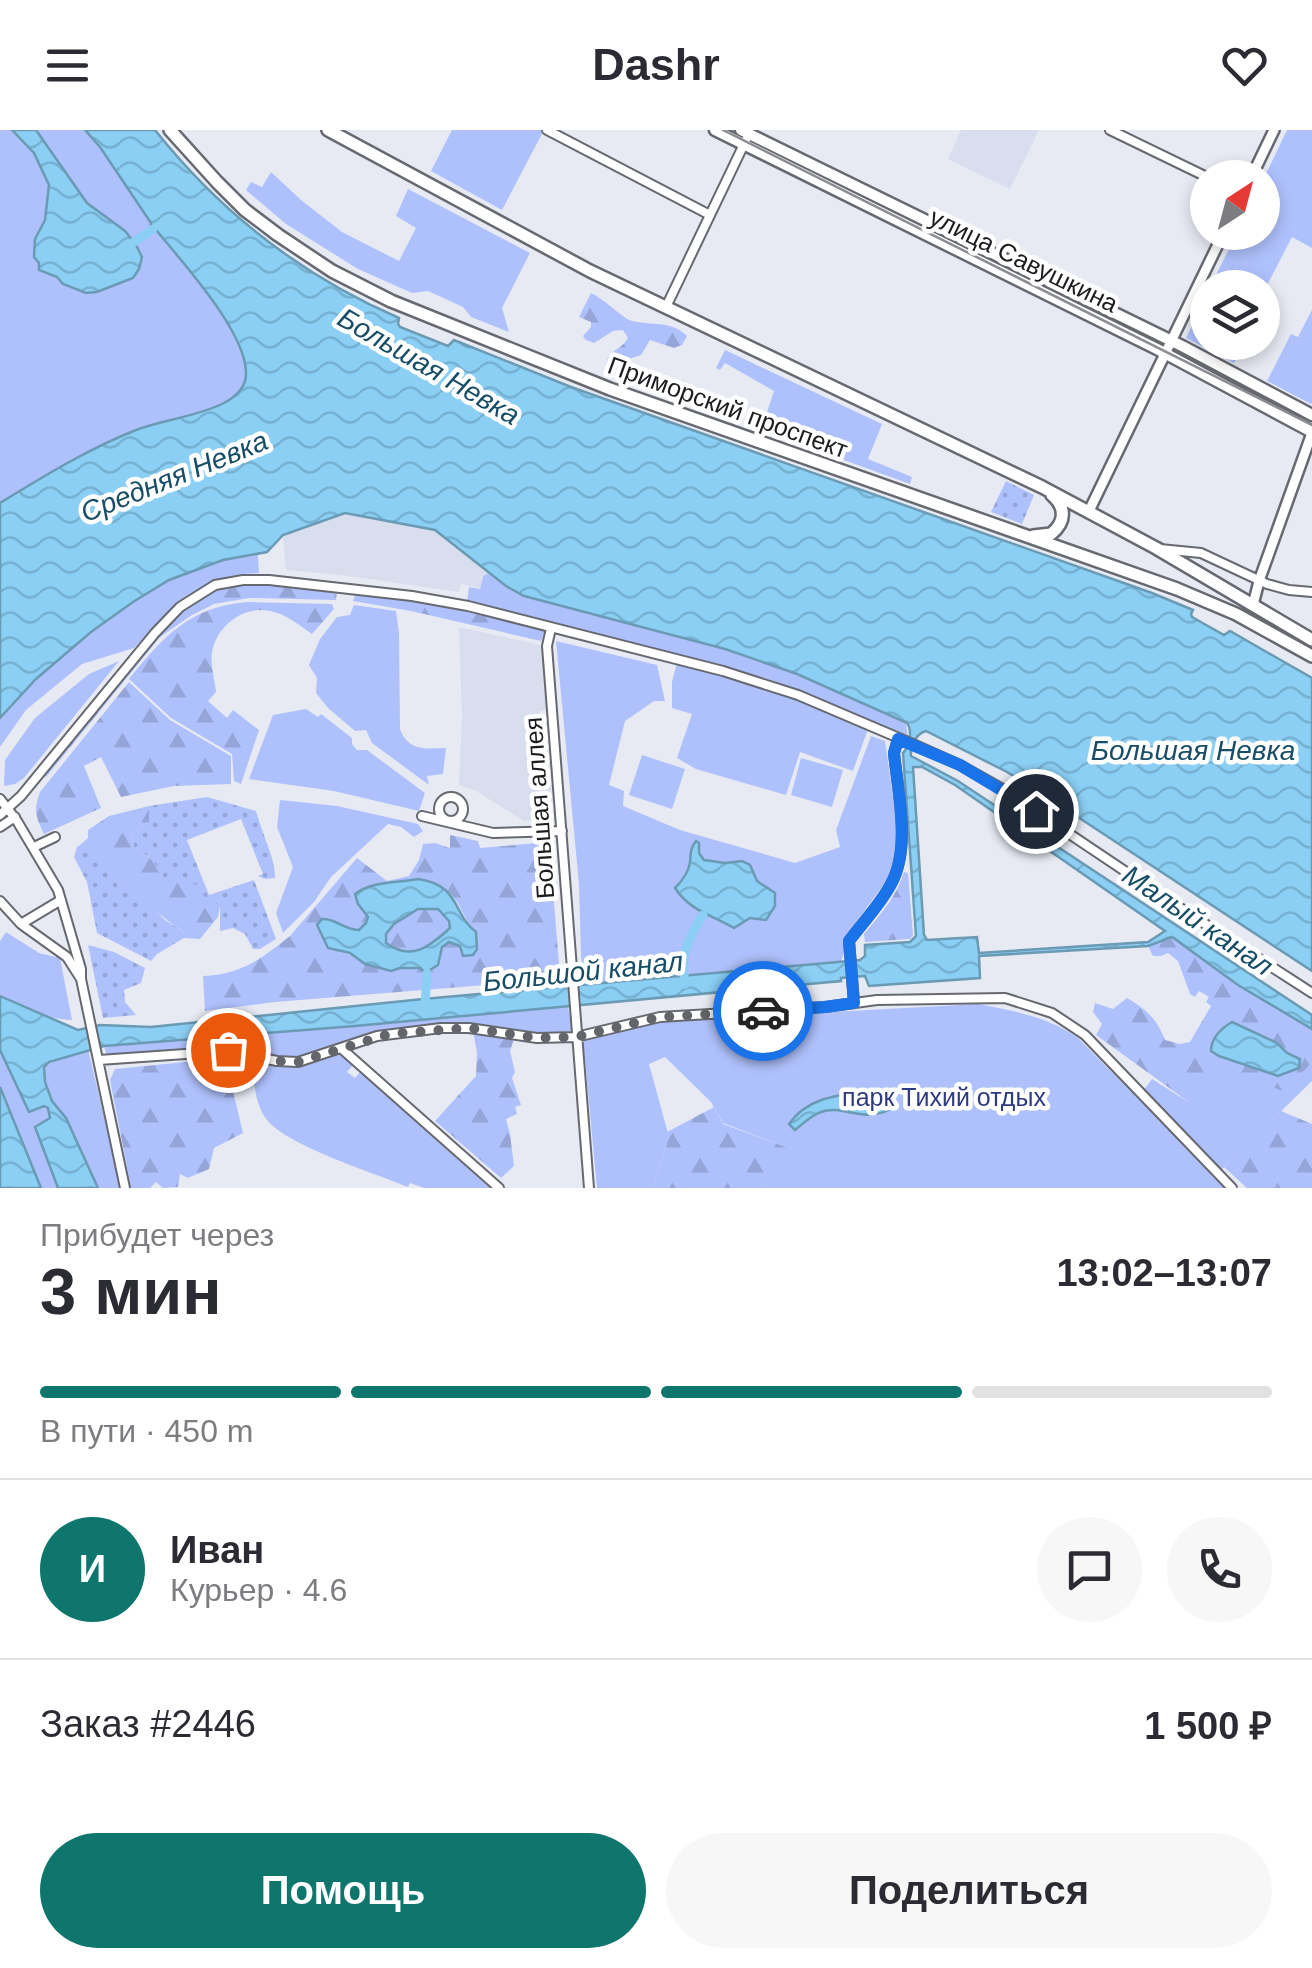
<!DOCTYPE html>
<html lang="ru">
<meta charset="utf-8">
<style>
body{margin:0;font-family:Arial,sans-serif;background:#f7f7f7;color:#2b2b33;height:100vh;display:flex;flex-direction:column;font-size:38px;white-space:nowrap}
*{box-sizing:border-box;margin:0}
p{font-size:32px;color:#7c7c81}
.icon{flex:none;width:55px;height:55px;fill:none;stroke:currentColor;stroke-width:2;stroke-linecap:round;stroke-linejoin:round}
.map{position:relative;height:1058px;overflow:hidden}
.panel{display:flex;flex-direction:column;background:#fff;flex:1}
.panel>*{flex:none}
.needle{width:65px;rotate:36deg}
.buttons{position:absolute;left:1190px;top:30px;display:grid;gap:20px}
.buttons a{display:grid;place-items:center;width:90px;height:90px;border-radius:50%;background:#fff;box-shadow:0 5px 15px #0003;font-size:50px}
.pin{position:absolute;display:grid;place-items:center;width:85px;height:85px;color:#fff;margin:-42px;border:5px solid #fff;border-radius:50%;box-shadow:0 2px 10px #0007}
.courier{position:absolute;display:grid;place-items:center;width:100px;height:100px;margin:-50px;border:8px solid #1a73e8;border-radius:50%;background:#fff;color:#222;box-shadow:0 2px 12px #0007}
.headline em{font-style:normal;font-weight:800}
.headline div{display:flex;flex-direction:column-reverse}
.headline{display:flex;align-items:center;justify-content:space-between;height:170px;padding:0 40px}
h1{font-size:65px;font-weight:800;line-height:75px}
.bar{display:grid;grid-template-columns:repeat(4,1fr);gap:15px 10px;align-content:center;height:120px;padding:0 40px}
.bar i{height:12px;border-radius:8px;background:#e1e1e2}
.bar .active{background:#0f766e}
.bar p{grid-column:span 4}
.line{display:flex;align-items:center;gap:25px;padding:0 40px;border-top:2px solid #e1e1e2}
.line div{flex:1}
.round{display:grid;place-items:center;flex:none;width:105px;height:105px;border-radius:52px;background:#f7f7f7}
.cta{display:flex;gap:20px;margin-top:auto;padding:20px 40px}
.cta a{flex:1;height:115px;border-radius:60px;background:#0f766e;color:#fff;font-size:40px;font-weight:800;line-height:115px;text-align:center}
.cta a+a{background:#f7f7f7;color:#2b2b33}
header{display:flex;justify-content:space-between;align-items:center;height:130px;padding:0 40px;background:#fff;font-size:45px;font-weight:800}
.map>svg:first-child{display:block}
</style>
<header><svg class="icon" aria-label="menu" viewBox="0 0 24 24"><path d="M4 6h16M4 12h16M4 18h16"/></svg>Dashr<svg class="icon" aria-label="heart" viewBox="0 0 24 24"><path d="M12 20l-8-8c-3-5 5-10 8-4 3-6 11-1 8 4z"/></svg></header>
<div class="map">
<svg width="1312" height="1058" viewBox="0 0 1312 1058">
<defs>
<pattern id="grass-dots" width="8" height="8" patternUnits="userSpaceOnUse" patternTransform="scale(2.5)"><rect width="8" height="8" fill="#afc1fc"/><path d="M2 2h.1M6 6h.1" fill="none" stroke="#96a5d8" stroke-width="1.8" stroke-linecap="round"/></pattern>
<pattern id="forest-firs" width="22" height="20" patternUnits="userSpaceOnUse" patternTransform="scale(2.5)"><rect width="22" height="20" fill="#afc1fc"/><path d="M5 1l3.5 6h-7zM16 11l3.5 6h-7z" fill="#96a5d8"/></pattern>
<pattern id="water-waves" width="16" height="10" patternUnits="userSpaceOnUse" patternTransform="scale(2.5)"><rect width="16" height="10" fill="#8bcff4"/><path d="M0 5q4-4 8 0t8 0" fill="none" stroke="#77b1d1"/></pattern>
</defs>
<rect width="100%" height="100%" fill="#e7eaf3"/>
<!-- built -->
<path fill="#d9deee" d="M961 0H1039L1010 59 948 29Z
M345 383 435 400 488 442 482 446 480 458 461 454 459 462 349 446 286 440 283 405Z
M459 497 541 515 546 580 540 581 541 591H546L548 605 543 606 544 616H548L554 695 534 696 533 690 524 691 476 661 459 655 462 586Z"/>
<!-- grass -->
<path fill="url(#grass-dots)" d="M1006 351 1034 365 1022 394 991 382Z
M207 667 256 681C261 701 276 730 275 748L265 749 258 746 263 744 241 689 187 710 209 765 254 750 276 809 260 819H253L245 804 233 798 220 801V776L161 759 149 727 134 717 131 704 149 692V676Z
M81 714 94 721 124 753 142 767 165 790 183 801 184 808 157 824 151 831 97 803 87 752 74 727 77 717Z
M88 815 114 822 145 838 141 853 124 860 125 872 136 885 103 888Z"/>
<!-- forest -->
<path fill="url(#forest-firs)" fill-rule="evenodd" d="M591 163C606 170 622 188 632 191 652 196 671 190 687 206L682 215 674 218 650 210 641 225 629 229 617 246 610 244 606 240C606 218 619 223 628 208L623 200 613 201 594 213 586 210 583 206 591 197V192L579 187Z
M251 453 337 461 336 470 249 468 214 474 192 485 160 507 46 647 44 644 158 503 183 479 218 457Z
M356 464 428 473 545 500 541 511 411 481 353 471Z
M247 472 332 474 334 479 312 504C299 495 286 484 270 481 244 475 216 496 212 523 210 534 215 551 216 562L208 571 227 588 233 580 259 600 241 654 234 651 232 624 171 588 129 549C163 507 189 477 247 472Z
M129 552 170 590 231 626V654L174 656 121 667 101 627 84 636 101 678 44 704C36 687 33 680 40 662Z
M149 676V692L131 704 134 717C153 729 161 735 161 758L174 749 198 755 204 766 220 776 218 787 200 809 184 808 183 801C162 788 143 770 124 753 109 740 99 724 81 714L88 708V700L109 686Z
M450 705 478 711 480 718 549 712 559 834 546 850 275 872 205 881 203 846C241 845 261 829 290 806L357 728 387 751 409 746 419 730 423 714 435 713 450 718ZM404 750C426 752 443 750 457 772 462 780 464 787 469 794L460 816 450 812 442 817 438 835 417 839 365 834 357 827 328 818 317 796 328 788 350 800H359L366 793 368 787 358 774V760C373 752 388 755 404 750Z
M904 742 908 743 913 805 910 809 865 812 864 804C880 785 897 766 904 742Z
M418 779H438L449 791 450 798C430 816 411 832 386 813V804L394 794Z
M1173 807 1238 855 1312 899V933L1284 961 1190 973 1096 905 1102 894 1093 882 1095 873 1113 879 1127 868C1146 879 1157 889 1165 910L1180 914 1190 912 1211 876 1206 872 1209 867 1199 861 1195 867 1190 864 1178 831 1168 823 1161 826H1153L1148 816ZM1277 913 1287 923 1278 946 1219 926Z
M472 895 515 906 510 921 515 942 512 948 521 975 515 977 517 984 506 989 510 1004 514 1036 501 1048 435 991 476 946 477 923Z
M225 928 243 1003 214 1018 209 1039 188 1048 180 1044 178 1057 163 1058 156 1052 150 1058H131L110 950 115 939Z
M714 977 723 994 789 1018 764 1058H653L669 1007 667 1002Z
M1281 981 1312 994V1058H1247L1224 1037Z"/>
<!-- park -->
<path fill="#afc1fc" d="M0 0H85L100 17 151 93V97L157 101C183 133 246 202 246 244 246 257 235 267 224 273 196 287 165 289 136 300 88 319 45 346 0 373Z
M452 0H544L502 80 431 41Z
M1287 0H1312V118L1292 107 1263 163 1262 158 1210 157 1237 103 1262 102 1263 50Z
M271 42 301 70 342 102 399 131 416 98 396 86 408 59 530 123 502 178 509 202 471 187 463 177 428 161 412 163 358 139 286 94 246 60 251 52 262 57Z
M1207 164 1208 212 1245 213 1234 233 1186 208Z
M1312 180V273L1311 274 1267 251 1291 204 1298 207Z
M725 220 882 294 868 329 912 347 910 354 761 300 774 261 725 233 720 240 716 238Z
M258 425 259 443 242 444 214 450 177 472 134 518 82 534 26 580 0 617V588C50 534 114 472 183 443 207 433 232 428 258 425Z
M488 443 524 467 725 520 797 545 906 594 908 608 799 560 759 546 467 472 469 457 480 459 483 446Z
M354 475 396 481 399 503 400 599C408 621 425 619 446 618L443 644 427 646 429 655 372 613 366 600 355 601 328 578 316 563 317 548 309 535 320 509 337 487 350 485Z
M556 511 657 535 665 571H654L625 591 609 655 624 661 623 676 680 700 795 733 840 717 836 700 871 606 885 611 897 695V736L852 798 841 832 584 855 581 826 579 754Z
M119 531 24 648 15 654 4 656 5 630 35 588 89 544Z
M677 532 786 566 868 599 853 641 800 622 786 665 696 639 677 628 692 584 672 578V552Z
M306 579 318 587 321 584 352 608V614L357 620H367L425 663 419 681 334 661 249 649 273 585Z
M642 625 685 639 672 679 629 665Z
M801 628 843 640 832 677 791 665Z
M280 670 337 676 418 694 423 701 414 707 401 697 388 694 331 747 314 772 283 803 276 783 293 737 277 697Z
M6 802 39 823 60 828 72 890C48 890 20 876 0 865V811Z
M979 874C1014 881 1050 887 1079 909L1227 1058H764L788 1018 723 993 711 972 665 927 649 934 669 1007 653 1058H597L583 908 663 891Z
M568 876 572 901 538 904 510 902 467 894 443 893 365 905 297 929 253 923 229 915 107 926 104 916Z
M88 919 121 1058H41L0 957V921L10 941 45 935Z
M341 923 353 935 347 942 355 948 360 942 490 1058H424L410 1053 408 1057C374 1043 288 1016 267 990 254 973 254 950 251 929 290 939 303 934 341 923Z
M1312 933V951L1220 1041 1143 961 1152 949 1190 973 1224 940 1283 961Z"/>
<!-- water -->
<path fill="url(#water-waves)" stroke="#6a9ab4" stroke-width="2.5" fill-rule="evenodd" d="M12 0H36L87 73 125 101 136 115 142 127 139 139 133 148 97 162 86 163 63 154 57 147 39 140V133L34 127 35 109 45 90 49 55 34 23Z
M85 0H155C221 83 302 146 399 188L398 194 400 197 448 216 454 210 571 257 1152 463 1193 480 1191 484 1192 487 1224 505 1230 501 1312 548V841L1055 672 1007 642 926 601C916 604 910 615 911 626L958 651 1312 885V899L1238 855 1172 807 1148 816 979 826 980 848 869 856 865 846 841 848V851L355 896 104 916 49 932 44 937 45 952 52 971 66 988 98 1058H58L35 997 50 988 48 978 44 976 29 982 0 920V866L78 900 100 895 151 897 423 869 860 830 865 826V815L910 812 916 806 903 623C909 617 913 601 907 593L797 544 725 519 524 466 506 456 435 400 345 383 283 405 267 422 223 430 169 450 133 472 91 502 36 549 0 588V373C44 346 88 319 136 300 165 289 196 287 224 273 235 267 246 257 246 244 247 203 183 133 157 101L151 96V93L100 17ZM913 637H922L955 655 1165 801 1148 812 979 823 977 807 927 810 924 805Z
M696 711 699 713V723L704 730 725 733 742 731 750 735 757 751 775 763V776L766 790 750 788 734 798C712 785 690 781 675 758 682 751 689 742 690 732 691 722 690 719 696 711Z
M418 749C461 755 452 784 476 802L477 819 473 825 463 826 460 816 449 812 442 817 438 835 425 843 420 838H400L391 841 365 834 350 823 328 818 317 795 322 789C335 788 345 800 359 800L366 793 368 787 358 774 355 764C370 751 399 753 418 749ZM418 779H438L449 791 450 798C430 816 412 832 386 813V804L394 794Z
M1232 892 1277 913 1287 923 1300 929 1299 938 1278 946 1219 926 1211 921C1211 908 1222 898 1232 892Z
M0 957 41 1058H0Z
M867 961C877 964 891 968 891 979 861 994 844 974 821 982 810 986 803 994 795 1000L789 994C807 968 837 965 867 961Z"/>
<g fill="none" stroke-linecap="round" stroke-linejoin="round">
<!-- canal -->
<path stroke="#8bcff4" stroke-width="9" d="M134 112 153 99
M685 854C681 822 686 812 703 785
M425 877 427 843"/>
<!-- minor casing -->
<g stroke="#676971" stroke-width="12">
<path id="minor" d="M547 0 710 85
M1110 0 1209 48
M666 177 746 10
M1160 419 1201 423 1267 454 1289 460 1312 462
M551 498 547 516 589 1058
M439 679a12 12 0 1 1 24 0a12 12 0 1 1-24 0Z
M0 669 17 691 58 760 81 839V849L125 1058
M0 685 21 666 155 503 180 477 215 455 243 450H269L412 466 468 476 723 541 798 565 913 614 960 635 1001 658 1168 770 1312 863
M422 686 493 703 562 701
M0 697 15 687
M34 717 55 707
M0 771 21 794 67 827 81 849
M21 794 61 770
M854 873 849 811C863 792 880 775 891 754 911 718 898 663 894 623L898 609
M342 919 499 1058
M99 930 228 921 277 931 298 932 377 906 441 898H469L537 908 576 907 660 887 825 877 877 870 1005 868 1052 883 1085 905 1232 1058"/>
</g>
<!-- tertiary casing -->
<g stroke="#676971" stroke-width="14">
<path id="tertiary" d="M1251 48 1274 0
M1089 381 1224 102
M1253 475 1259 451 1312 303"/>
</g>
<!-- secondary casing -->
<g stroke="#676971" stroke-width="15">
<path id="secondary" d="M715 0 1157 219 1312 302
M741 0 1184 217 1312 285"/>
</g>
<!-- primary casing -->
<g stroke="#676971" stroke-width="16">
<path id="primary" d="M170 0 217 52 245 80 278 105 332 141 391 171 610 259 1177 459 1236 484 1312 526
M328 0 590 141 1042 357 1156 418 1312 510
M1033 406 1051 404C1066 392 1066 377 1052 365"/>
</g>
<!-- minor -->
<use href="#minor" stroke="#fff" stroke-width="8"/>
<!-- tertiary -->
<use href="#tertiary" stroke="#fff" stroke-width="9"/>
<!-- secondary -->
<use href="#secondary" stroke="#fff" stroke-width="10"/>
<!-- primary -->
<use href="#primary" stroke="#fff" stroke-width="11"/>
<!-- tram -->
<path stroke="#8b8d93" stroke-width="2.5" d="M723 0 1312 295"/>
</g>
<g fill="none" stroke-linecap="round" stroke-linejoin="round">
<!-- done -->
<path stroke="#63656a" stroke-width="10" stroke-dasharray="0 18" d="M228 920 277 931 298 932 390 904 469 898 537 908 576 907 660 887 763 881"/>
<!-- route -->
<path stroke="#1a73e8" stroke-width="12" d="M763 881 825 877 854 873 849 811C863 792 880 775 891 754 911 718 898 663 894 623L898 609 960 635 1036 681"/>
</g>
<g text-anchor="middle" stroke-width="9" stroke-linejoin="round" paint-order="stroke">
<!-- street labels -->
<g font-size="25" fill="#1c1d20" stroke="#fff">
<text transform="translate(1024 130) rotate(26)" y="9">улица Савушкина</text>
<text transform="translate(728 277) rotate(20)" y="9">Приморский проспект</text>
<text transform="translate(539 678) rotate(-94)" y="9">Большая аллея</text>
</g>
<!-- park labels -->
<g font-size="25" fill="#2e3b80" stroke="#fff">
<text x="944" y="976">парк Тихий отдых</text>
</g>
<!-- water labels -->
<g font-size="28" font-style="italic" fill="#174d67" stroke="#fff">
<text transform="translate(429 236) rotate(30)" y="10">Большая Невка</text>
<text transform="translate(174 346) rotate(-22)" y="10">Средняя Невка</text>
<text x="1193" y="630">Большая Невка</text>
<text transform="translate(1198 790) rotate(34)" y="10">Малый канал</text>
<text transform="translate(583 841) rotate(-6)" y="10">Большой канал</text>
</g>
</g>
</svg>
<div class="buttons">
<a><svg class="needle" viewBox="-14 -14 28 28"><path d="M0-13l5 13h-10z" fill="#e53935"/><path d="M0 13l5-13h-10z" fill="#7c7c81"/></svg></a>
<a><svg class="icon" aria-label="layers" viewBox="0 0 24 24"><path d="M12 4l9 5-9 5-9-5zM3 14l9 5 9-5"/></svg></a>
</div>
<div class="pin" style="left:228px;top:920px;background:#ea580c"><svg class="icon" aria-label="bag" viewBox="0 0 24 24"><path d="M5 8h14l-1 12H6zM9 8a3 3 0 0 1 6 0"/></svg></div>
<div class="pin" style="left:1036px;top:681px;background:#1f2937"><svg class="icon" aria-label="home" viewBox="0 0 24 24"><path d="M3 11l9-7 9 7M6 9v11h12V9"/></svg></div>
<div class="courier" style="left:763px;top:881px"><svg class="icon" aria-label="car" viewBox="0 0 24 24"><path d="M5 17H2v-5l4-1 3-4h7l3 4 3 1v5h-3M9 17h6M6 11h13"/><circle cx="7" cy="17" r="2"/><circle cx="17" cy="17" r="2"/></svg></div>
</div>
<section class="panel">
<div class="headline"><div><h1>3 мин</h1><p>Прибудет через</p></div><em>13:02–13:07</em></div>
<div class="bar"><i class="active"></i><i class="active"></i><i class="active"></i><i></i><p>В пути · 450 m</p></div>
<div class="line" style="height:180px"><b class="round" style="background:#0f766e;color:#fff">И</b><div><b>Иван</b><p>Курьер · 4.6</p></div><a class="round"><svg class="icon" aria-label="chat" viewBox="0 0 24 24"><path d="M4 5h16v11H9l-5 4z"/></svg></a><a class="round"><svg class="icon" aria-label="phone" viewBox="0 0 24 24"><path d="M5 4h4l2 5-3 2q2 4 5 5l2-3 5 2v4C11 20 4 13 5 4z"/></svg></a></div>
<div class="line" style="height:130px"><div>Заказ #2446</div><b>1 500 ₽</b></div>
<div class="cta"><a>Помощь</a><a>Поделиться</a></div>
</section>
